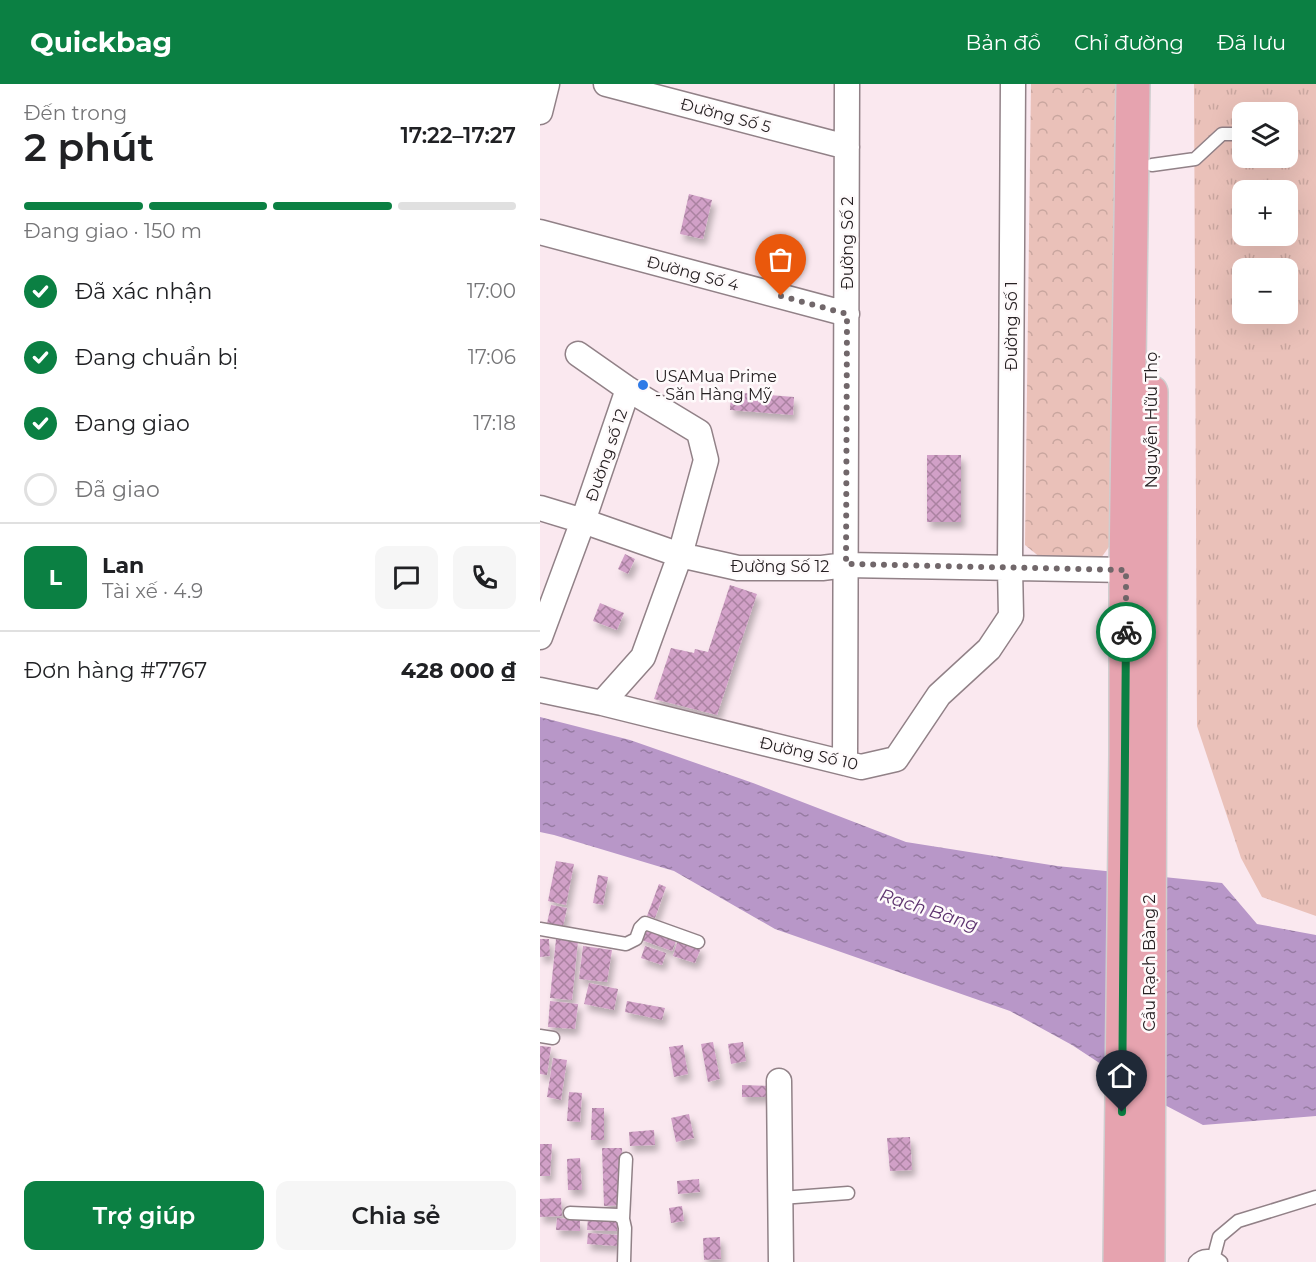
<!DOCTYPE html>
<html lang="vi">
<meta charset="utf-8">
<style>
body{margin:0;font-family:Montserrat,sans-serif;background:#f6f6f6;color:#202124;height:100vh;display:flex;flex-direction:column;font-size:22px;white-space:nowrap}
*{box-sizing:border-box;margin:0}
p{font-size:20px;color:#757577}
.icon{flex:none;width:33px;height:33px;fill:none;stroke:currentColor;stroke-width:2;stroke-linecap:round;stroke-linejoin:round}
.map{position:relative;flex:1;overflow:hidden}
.sheet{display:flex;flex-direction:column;background:#fff;width:540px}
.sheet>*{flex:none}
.tools{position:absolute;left:692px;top:18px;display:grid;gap:12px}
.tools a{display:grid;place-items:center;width:66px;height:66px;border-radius:12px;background:#fff;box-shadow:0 6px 24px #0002;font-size:30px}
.pin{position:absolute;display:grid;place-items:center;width:51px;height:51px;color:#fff;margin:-62px -26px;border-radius:50% 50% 50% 0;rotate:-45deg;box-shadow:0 0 6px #0007}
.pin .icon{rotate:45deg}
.courier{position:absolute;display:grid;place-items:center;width:60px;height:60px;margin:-30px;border:4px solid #0b8043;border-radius:50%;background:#fff;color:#222;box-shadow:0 2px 8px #0007}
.headline em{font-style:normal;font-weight:600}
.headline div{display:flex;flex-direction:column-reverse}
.headline{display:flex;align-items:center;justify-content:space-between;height:102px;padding:0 24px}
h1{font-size:39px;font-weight:600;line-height:45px}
.bar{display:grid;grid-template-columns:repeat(4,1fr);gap:9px 6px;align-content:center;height:72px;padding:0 24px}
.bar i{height:8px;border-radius:4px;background:#e0e0e0}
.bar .current{background:#0b8043}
.bar p{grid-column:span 4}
.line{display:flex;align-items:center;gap:15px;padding:0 24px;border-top:2px solid #e0e0e0}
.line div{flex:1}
.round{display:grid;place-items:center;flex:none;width:63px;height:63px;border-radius:12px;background:#f6f6f6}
ol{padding:0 24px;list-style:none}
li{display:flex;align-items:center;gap:18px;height:66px}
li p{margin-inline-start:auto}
li .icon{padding:6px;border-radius:50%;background:#0b8043;color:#fff;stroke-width:4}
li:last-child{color:#757577}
li i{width:33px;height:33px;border:3px solid #e0e0e0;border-radius:50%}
.cta{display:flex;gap:12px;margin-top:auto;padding:12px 24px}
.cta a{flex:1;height:69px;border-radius:12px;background:#0b8043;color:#fff;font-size:24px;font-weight:600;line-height:69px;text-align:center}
.cta a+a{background:#f6f6f6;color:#202124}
header{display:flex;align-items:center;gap:36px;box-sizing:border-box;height:84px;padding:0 30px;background:#0b8043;color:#fff}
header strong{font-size:28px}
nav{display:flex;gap:33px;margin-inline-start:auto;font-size:21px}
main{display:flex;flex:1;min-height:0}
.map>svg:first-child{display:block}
</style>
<header>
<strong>Quickbag</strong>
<nav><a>Bản đồ</a><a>Chỉ đường</a><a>Đã lưu</a></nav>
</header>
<main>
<section class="sheet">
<div class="headline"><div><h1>2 phút</h1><p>Đến trong</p></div><em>17:22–17:27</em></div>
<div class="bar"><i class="current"></i><i class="current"></i><i class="current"></i><i></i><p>Đang giao · 150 m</p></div>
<ol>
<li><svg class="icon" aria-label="check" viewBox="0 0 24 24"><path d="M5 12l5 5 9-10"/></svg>Đã xác nhận<p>17:00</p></li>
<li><svg class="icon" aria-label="check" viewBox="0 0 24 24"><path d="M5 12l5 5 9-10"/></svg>Đang chuẩn bị<p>17:06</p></li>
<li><svg class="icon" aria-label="check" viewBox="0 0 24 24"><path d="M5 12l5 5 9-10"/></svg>Đang giao<p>17:18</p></li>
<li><i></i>Đã giao</li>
</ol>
<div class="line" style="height:108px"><b class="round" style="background:#0b8043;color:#fff">L</b><div><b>Lan</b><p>Tài xế · 4.9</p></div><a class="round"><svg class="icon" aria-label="chat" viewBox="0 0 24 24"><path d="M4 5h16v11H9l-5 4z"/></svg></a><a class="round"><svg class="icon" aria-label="phone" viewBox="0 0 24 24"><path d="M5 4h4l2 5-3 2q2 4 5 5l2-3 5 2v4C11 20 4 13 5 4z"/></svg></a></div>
<div class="line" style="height:78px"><div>Đơn hàng #7767</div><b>428 000 ₫</b></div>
<div class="cta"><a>Trợ giúp</a><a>Chia sẻ</a></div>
</section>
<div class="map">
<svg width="776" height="1178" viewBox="0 0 776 1178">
<defs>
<pattern id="grass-tufts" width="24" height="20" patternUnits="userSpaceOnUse" patternTransform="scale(1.5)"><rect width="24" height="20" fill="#eac1b9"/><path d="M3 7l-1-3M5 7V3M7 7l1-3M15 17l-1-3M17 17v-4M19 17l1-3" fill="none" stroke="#c9a69f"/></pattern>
<pattern id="park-crowns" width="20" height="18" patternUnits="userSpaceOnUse" patternTransform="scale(1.5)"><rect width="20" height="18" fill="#eac1b9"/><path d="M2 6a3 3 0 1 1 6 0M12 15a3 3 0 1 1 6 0" fill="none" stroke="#c9a69f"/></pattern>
<pattern id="water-ripples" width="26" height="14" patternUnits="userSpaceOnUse" patternTransform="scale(1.5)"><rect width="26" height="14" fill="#b897c8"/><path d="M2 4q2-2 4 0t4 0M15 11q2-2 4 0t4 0" fill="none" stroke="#967ba2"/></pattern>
<pattern id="building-cross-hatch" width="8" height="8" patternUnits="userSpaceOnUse" patternTransform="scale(1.5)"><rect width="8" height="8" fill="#d1a0c7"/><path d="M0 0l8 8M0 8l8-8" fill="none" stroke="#aa82a1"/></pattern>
<filter id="shadow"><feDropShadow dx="3.5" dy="6" stdDeviation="3" flood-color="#0004"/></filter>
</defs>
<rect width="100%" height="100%" fill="#fae8ef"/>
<!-- grass -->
<path fill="url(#grass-tufts)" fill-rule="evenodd" d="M654 0H776V832L722 813 701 774 657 642ZM702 28H747V74H702ZM702 106H747V152H702ZM702 184H747V230H702Z"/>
<!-- park -->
<path fill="url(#park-crowns)" d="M491 0H577L571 460 561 474H501L485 461Z"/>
<!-- water -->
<path fill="url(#water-ripples)" d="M0 633 90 656 213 699 366 758 517 782 682 799 717 840 776 851V1032L663 1041 619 1018 532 961 470 927 235 845 134 787 14 751 0 748Z"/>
<!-- building -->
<path fill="url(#building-cross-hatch)" filter="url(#shadow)" d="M149 110 172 116 163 155 140 150Z
M191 308 254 313 253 331 190 326Z
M387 371H421V438H387Z
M85 470 95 475 88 490 78 485Z
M190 501 217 510 177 631 114 615 131 564 154 569 155 565 168 568Z
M60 519 84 529 77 546 53 537Z
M16 777 34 780 26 821 8 817Z
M58 791 68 793 63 821 53 819Z
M119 800 126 803 115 834 107 832Z
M11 821 27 824 22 847 6 844Z
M104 842 137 855 132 867 99 855Z
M0 855H9L10 872 0 873Z
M16 855 38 857 32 916 10 914Z
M138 856 161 864 155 879 133 872Z
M43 862 72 866 67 898 39 895Z
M105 862 126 869 122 881 101 874Z
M49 899 78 905 74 926 44 920Z
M10 917 38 920 35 945 8 943Z
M87 917 125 924 122 936 85 928Z
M173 958 180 995 168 998 161 960Z
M203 958 206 977 191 980 188 960Z
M143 961 148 990 134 993 129 963Z
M0 962 11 963 7 991 0 990Z
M13 974 27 976 21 1016 7 1013Z
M202 1001 232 1002 233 1013H202Z
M29 1008 42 1009 40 1038 27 1037Z
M52 1024H64V1056H51Z
M149 1030 154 1054 136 1058 131 1034Z
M114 1046 115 1061 90 1062 89 1048Z
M370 1053 372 1086 350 1087 347 1054Z
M0 1060H12L10 1092H0Z
M62 1064H82L84 1121 64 1122Z
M40 1074 42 1106H28L27 1075Z
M159 1095 160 1108 138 1110 137 1097Z
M21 1114 22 1132 0 1133V1115Z
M142 1122 144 1137 131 1139 129 1124Z
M17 1134 40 1136V1147L16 1146Z
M48 1135 77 1136V1147L47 1146Z
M48 1149 78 1151 77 1162 47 1160Z
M180 1153 181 1175 164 1176 163 1154Z"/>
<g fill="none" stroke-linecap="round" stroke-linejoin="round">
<!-- lane casing -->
<g stroke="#918187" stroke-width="15">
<path id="lane" d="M612 81 655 75 682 50H702
M0 845 86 860 96 855 100 844 105 839 158 858
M0 952 13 954
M241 1114 308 1109
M30 1129 78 1131 83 1135 85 1144 84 1178
M83 1135 86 1075
M674 1172 679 1153 698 1137 776 1113
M655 1178C663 1169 673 1171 681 1178"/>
</g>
<!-- street casing -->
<g stroke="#918187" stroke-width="27">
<path id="street" d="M66 0 307 63
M0 28 7 0
M0 148 307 230
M38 270 88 305 159 348 166 376 140 471 103 573 62 619
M0 424 43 437 140 471 198 484H282L306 481 586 486
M0 553 43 437 88 305
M0 606 62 619 321 683 356 675 399 611 449 565 471 532 470 484 473 0
M305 679 307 0
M239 997 241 1178"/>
</g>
<!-- primary casing -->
<g stroke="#cfcecf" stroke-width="36">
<path id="primary" d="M580 1178 586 671V486L593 0
M608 1178 611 308"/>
</g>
<!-- lane -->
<use href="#lane" stroke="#fff" stroke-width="12"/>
<!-- street -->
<use href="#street" stroke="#fff" stroke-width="24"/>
<!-- primary -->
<use href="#primary" stroke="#e6a3af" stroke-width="33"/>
</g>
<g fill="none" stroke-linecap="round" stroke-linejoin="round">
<!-- done -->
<path stroke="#71676a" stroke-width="6" stroke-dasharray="0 10.8" d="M241 212 307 230 306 480 586 486V548"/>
<!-- route -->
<path stroke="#0b8043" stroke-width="8" d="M582 1028 586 548"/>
</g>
<!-- markers -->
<circle fill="#2e7be7" stroke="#fefafb" stroke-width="2" cx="103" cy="301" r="6"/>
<g text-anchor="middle" stroke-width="5" stroke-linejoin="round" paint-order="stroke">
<!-- street labels -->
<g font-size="16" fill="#272123" stroke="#fefafb">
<text transform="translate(186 31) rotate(15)" y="6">Đường Số 5</text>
<text transform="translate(307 159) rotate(-90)" y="6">Đường Số 2</text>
<text transform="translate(153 189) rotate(15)" y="6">Đường Số 4</text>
<text transform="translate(471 242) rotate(-90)" y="6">Đường Số 1</text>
<text transform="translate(611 336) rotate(-90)" y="6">Nguyễn Hữu Thọ</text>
<text transform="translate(66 371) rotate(-71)" y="6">Đường số 12</text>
<text x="240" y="488">Đường Số 12</text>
<text transform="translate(269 669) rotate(13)" y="6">Đường Số 10</text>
<text transform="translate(609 879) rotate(-90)" y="6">Cầu Rạch Bàng 2</text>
</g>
<!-- poi labels -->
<g font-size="16" fill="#272123" stroke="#fefafb" text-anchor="start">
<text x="115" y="298">USAMua Prime<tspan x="115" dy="18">- Săn Hàng Mỹ</tspan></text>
</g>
<!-- water labels -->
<g font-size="18" font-style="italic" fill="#5d336f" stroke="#fefafb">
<text transform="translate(389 826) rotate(18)" y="6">Rạch Bàng</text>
</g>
</g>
</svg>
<div class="tools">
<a><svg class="icon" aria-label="layers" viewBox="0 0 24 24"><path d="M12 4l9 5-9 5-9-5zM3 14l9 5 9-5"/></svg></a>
<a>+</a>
<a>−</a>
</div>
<div class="pin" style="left:241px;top:212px;background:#ea580c"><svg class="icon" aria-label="bag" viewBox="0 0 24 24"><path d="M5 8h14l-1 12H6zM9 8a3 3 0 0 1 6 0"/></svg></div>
<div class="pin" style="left:582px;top:1028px;background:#1f2937"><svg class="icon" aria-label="home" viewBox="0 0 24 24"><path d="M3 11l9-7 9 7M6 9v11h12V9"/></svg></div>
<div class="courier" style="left:586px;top:548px"><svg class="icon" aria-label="bike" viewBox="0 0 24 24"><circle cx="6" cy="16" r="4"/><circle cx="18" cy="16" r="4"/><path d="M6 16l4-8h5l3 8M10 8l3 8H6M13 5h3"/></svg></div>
</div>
</main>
